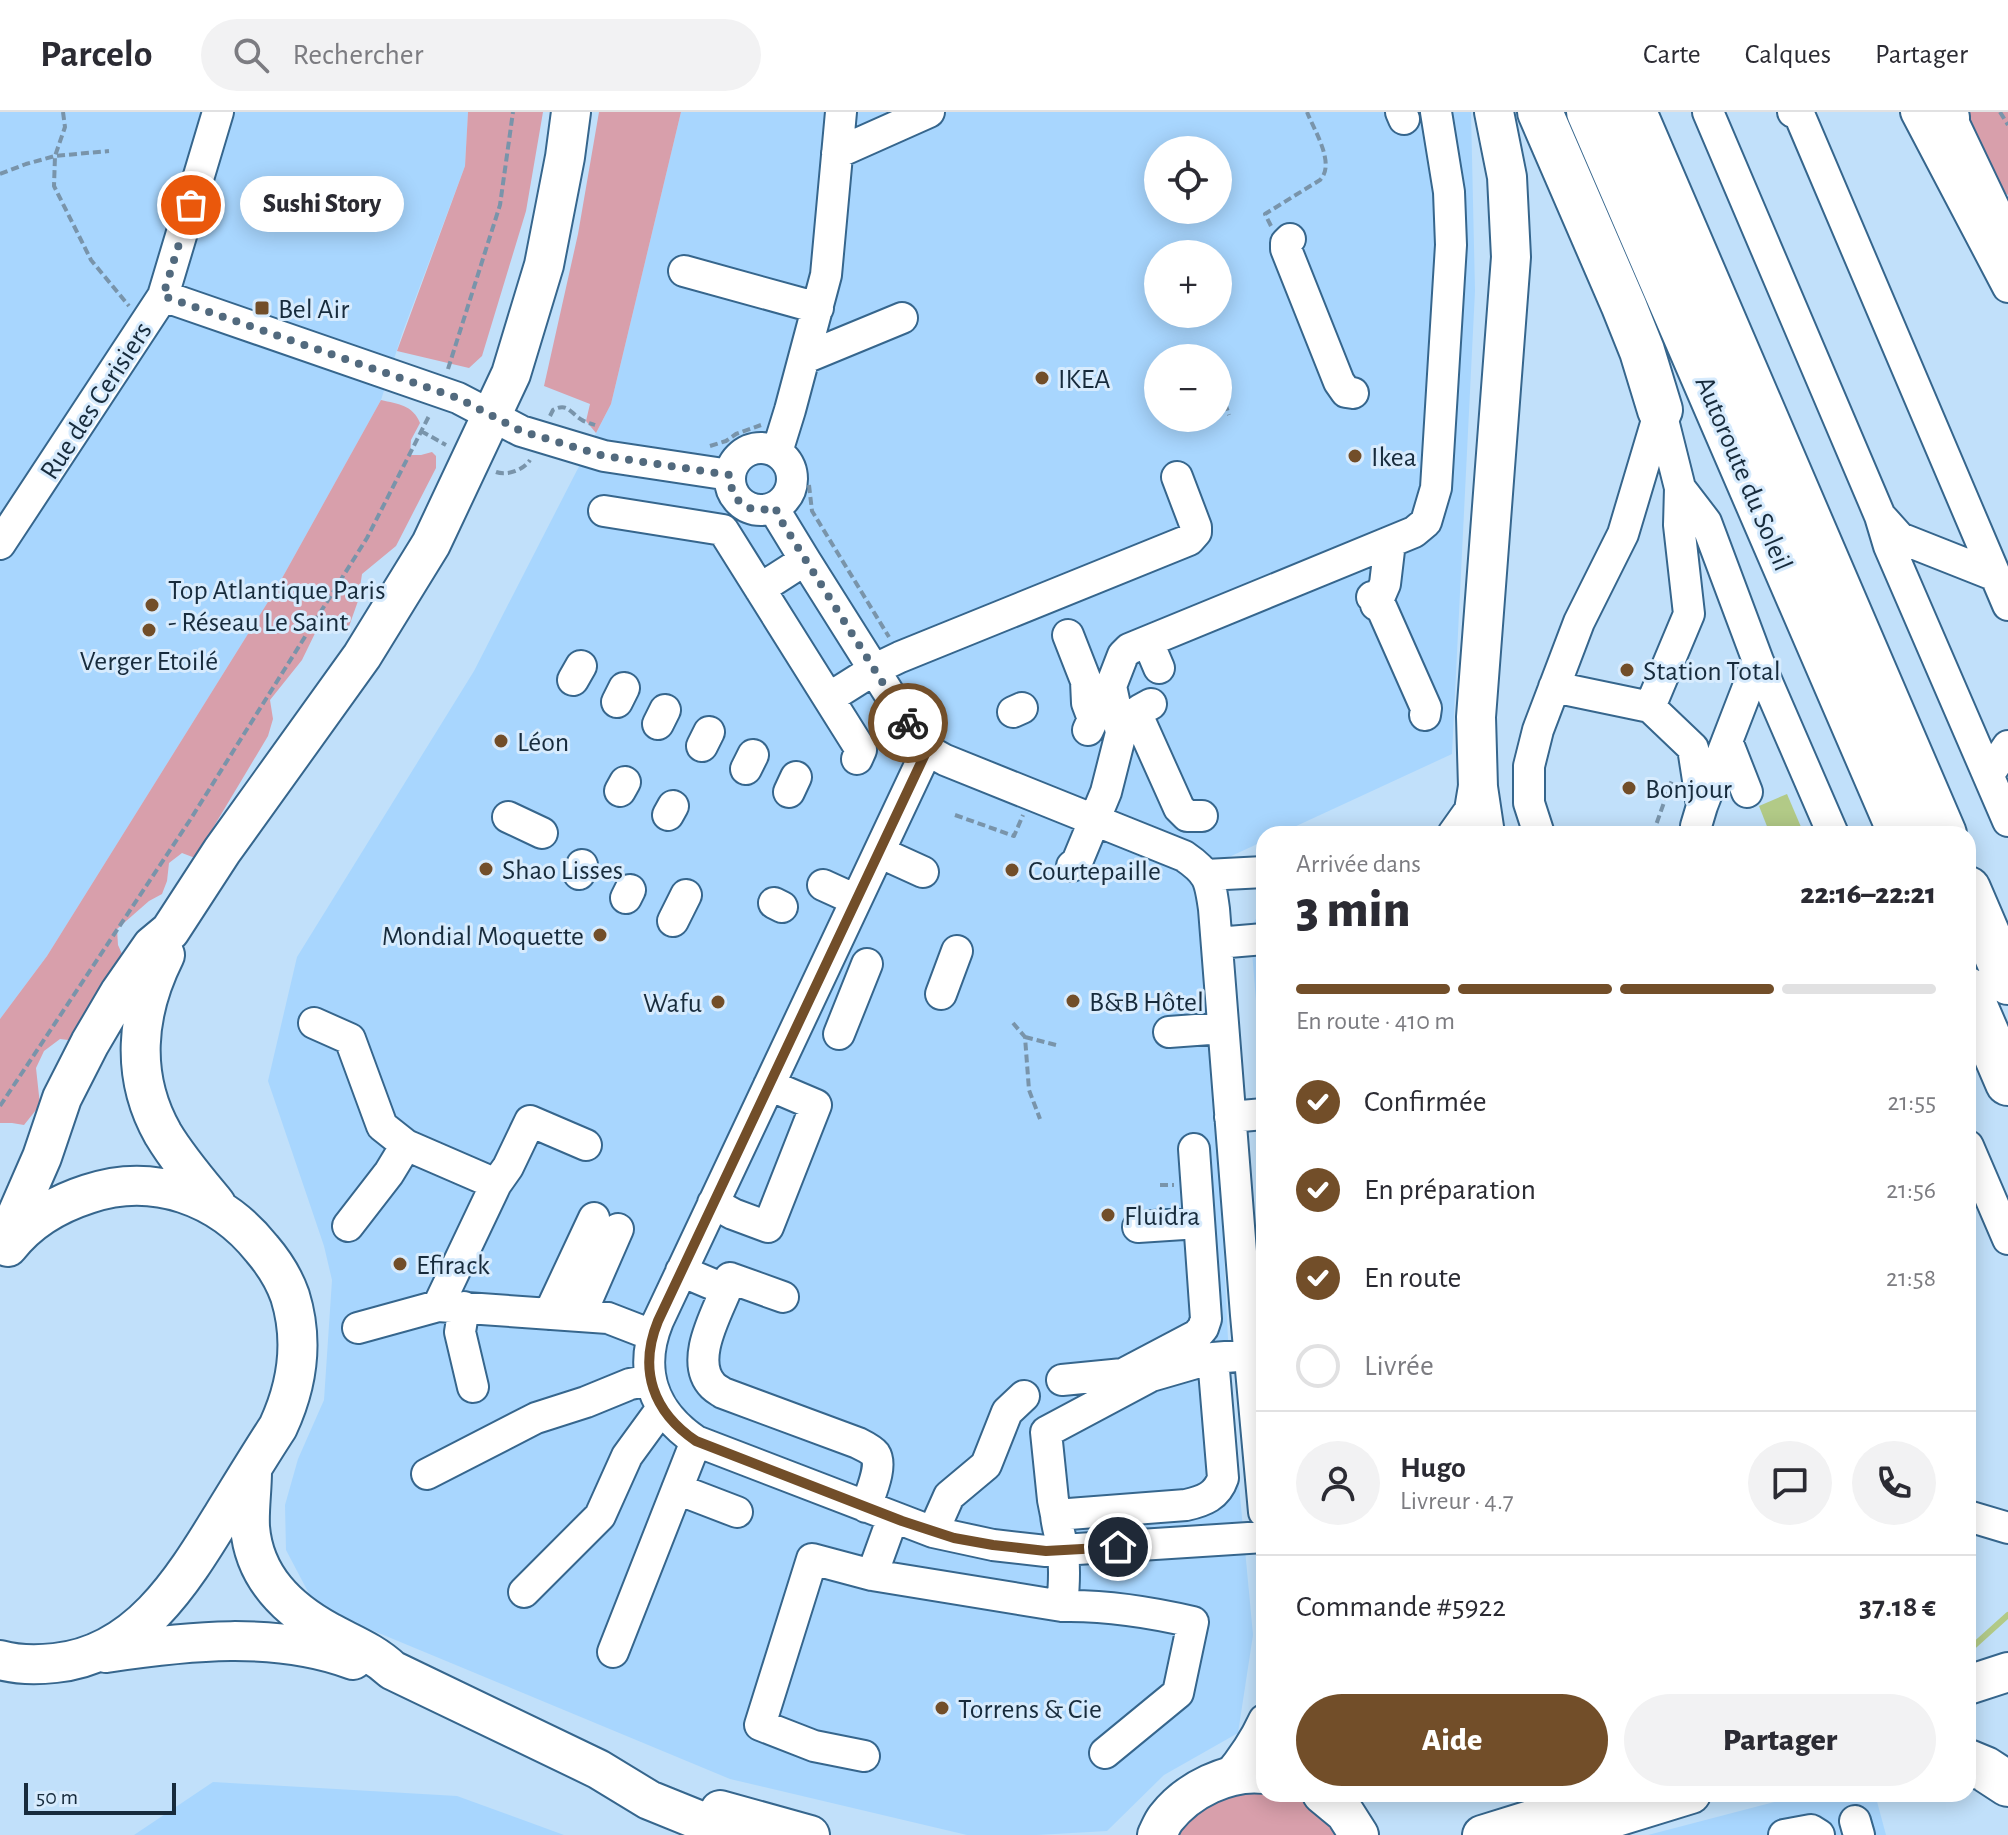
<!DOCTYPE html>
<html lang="fr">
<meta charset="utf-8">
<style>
body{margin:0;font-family:"Alegreya Sans",sans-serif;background:#f2f2f3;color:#2b2b33;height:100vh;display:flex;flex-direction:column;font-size:30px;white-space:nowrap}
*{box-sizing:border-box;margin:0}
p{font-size:26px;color:#7c7c81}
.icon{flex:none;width:44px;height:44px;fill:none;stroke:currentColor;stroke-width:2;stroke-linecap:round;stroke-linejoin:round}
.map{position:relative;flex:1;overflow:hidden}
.side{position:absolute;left:1256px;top:714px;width:720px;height:976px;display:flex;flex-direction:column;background:#fff;border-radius:24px;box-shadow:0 4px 20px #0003}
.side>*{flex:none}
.buttons{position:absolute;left:1144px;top:24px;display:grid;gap:16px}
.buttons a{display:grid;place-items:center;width:88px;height:88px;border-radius:50%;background:#fff;box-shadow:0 4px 20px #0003;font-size:40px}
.scale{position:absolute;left:24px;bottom:20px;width:152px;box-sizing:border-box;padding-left:8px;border:4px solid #172b3c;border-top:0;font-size:22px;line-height:28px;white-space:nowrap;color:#172b3c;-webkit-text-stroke:6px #d7ebfd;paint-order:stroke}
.pin{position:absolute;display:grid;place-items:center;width:68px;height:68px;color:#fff;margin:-34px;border:4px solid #fff;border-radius:50%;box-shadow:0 2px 8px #0007}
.courier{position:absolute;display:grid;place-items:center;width:80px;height:80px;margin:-40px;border:6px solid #724e29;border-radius:50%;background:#fff;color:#222;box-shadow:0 2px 10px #0007}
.bubble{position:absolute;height:56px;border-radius:28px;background:#fff;box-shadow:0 4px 20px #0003;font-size:26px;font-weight:800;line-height:56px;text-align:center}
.head em{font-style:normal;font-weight:800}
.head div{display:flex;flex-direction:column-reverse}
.head{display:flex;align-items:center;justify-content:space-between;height:136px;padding:0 40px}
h1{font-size:52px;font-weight:800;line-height:60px}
.bar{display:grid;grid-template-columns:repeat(4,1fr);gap:12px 8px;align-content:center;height:96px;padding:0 40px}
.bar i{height:10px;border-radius:6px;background:#e1e1e2}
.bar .current{background:#724e29}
.bar p{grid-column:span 4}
.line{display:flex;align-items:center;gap:20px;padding:0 40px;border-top:2px solid #e1e1e2}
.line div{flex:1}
.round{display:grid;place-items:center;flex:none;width:84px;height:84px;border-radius:42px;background:#f2f2f3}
ol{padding:0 40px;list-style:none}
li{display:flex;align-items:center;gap:24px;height:88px}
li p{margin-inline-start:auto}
li .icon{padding:8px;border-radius:50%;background:#724e29;color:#fff;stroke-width:4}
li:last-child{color:#7c7c81}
li i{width:44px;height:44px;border:4px solid #e1e1e2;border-radius:50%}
.button{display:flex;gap:16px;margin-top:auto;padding:16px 40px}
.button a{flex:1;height:92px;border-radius:48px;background:#724e29;color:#fff;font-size:32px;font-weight:800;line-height:92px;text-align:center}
.button a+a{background:#f2f2f3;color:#2b2b33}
header{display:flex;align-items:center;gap:48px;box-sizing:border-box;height:112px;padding:0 40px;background:#fff;border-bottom:2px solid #e1e1e2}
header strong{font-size:38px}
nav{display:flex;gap:44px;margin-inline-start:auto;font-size:28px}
.search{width:560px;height:72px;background:#f2f2f3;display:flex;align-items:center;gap:20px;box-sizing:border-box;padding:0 28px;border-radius:44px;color:#7c7c81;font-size:30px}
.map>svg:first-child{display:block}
</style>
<header>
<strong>Parcelo</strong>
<div class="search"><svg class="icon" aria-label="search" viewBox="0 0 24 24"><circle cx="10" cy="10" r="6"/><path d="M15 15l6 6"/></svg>Rechercher</div>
<nav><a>Carte</a><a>Calques</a><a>Partager</a></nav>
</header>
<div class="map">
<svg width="2008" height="1723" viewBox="0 0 2008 1723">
<rect width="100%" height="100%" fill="#c1e0fa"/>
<!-- built -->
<path fill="#a8d6fe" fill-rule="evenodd" d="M0 0H468L465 54 402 222 381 288 276 477 47 844 0 907Z
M681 0H1471L1475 179 1452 642 1279 722H1264V729L1205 756 1228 1227 1239 1373 1253 1523 1238 1621 1164 1663 1107 1719 1037 1723H967L730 1667 316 1495 286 1438 285 1393 298 1347 324 1288 332 1168 324 1134 268 969 297 845 474 559 611 292ZM1158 38H1218V98H1158ZM1158 142H1218V202H1158ZM1158 246H1218V306H1158Z
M1262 800H1264V989L1250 814Z
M213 1670 457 1684 564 1723H134Z
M1805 1682H1875L1886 1723H1648Z"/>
<!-- green -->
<path fill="#d89fab" d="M468 0H543L526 99 482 244 469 256 397 239 465 54Z
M599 0H681L611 292 596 321 586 309 590 292 544 274 578 122Z
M1965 0H2008V83L2003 80Z
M381 288C398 292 413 293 420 311L411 328 410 343H421L432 340 436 344V356L396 434 362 462 358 489 347 520 331 516 320 511 302 548 270 588 273 607 268 624 195 746 182 741 169 751 167 769 162 782 149 789 117 817 118 833 127 853 76 929 60 927 44 939 36 956 40 993 24 1013 12 1011H0V907L47 844 276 477Z
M1264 1677V1682C1301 1682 1320 1693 1341 1723H1174L1201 1695 1233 1680Z"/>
<!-- water -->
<path fill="#b2ca87" d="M1787 682 1804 722H1770L1759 694Z"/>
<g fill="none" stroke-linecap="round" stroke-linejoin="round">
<!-- stream -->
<path stroke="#b2ca87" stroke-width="6" d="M1968 1539 2008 1503"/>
<!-- minor casing -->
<g stroke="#36668d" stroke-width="34">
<path id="minor" d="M1401 0 1404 7
M1708 0 1880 404 1889 434 2008 709
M1793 0 1799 2 2008 493
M1916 0 2008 175
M837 41 929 0
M1290 127 1286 131V137L1339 270 1346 280 1353 281
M684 159 818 196
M163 184 458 286 521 319 604 344 730 363
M805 246 902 206
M1661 300 1680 376 1679 413 1689 502 1650 595 1693 636 1702 694
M730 367a31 31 0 1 1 62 0a31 31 0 1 1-62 0Z
M777 340 790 298 826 163 841 0
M1680 376 1706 410 1758 549 1833 722
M775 395 780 407 805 448 914 621 927 638 945 648 1184 744C1209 761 1210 768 1214 797L1246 1203 1264 1400
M604 399 723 418 861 638 857 647
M1882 406 1900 426 1996 464
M0 432 163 184 218 0
M760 477 805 448
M1372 485H1375L1379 490 1426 596 1425 603
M1376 493 1385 472 1390 430
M1068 523 1086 569 1087 591 1093 607 1088 618
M1148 530 1159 556
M573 568 581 554
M1554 575 1650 595
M829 586 875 557 900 545 1189 428 1196 420V415L1177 365
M617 590 624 576
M1151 592 1140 598 1139 607 1179 696 1187 704H1202
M1013 600 1022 596
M658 612 665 598
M1727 629 1747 680
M702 634 709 620
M927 638 658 1209C638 1258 653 1300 696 1329L933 1420 993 1433 1046 1439 1264 1425
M746 657 753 643
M1989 662 2008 634
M620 679 625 670
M789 680 796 665
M668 703 673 694
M508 705 542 721
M1453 722 1470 698 1475 668
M1539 722 1529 691V654L1538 618 1579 510 1623 422 1660 298
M1699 722 1696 714 1702 694 1758 549
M879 740 923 760
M1072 754 1077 750 1106 680 1121 621 1111 574 1123 543 1129 537 1414 420 1426 410 1436 376 1451 133 1449 80 1436 0
M579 762 582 753
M1206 763 1264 760
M823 773 856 788
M626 786 630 778
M774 791 782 795
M673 809 686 783
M1217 831 1264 827
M941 882 957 839
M314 911 350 927 382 1014 406 1033 496 1072 438 1194 608 1206 652 1223
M1169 920 1223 916
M839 922 867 852
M1230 1005 1264 1002
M1968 1034 2008 1127
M496 1072 508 1055 530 1009 586 1033
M713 1091 733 1102 768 1115 816 993 769 973
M348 1114 389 1061 406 1033
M1138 1115 1199 1111
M681 1159 726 1178C716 1203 689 1250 713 1274 716 1277 720 1279 723 1281L858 1331C864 1334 872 1338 875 1342 883 1354 870 1382 866 1395
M726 1178 730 1166 783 1185
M464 1195 460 1220 473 1275
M549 1202 594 1106
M580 1204 618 1117
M358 1216 438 1194
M1062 1268 1123 1262 1197 1223 1203 1216 1206 1207 1194 1037
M427 1362 536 1306 586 1290 630 1272 651 1268
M677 1377 737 1400
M1056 1403 1053 1388 1046 1320 1151 1264 1213 1246
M1968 1404 2008 1416
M933 1420 949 1384 986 1353 1007 1300 1024 1284
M872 1463 893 1405
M524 1480 600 1404 627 1344 662 1296
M1062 1494C1064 1476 1065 1459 1063 1441 1062 1428 1057 1416 1056 1403L1186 1393C1204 1389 1217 1384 1223 1366L1213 1246 1250 1243
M613 1540 696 1329
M864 1644 814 1634 760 1613 812 1447 872 1463 1062 1494C1105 1493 1150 1500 1193 1510L1178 1581 1105 1641
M1227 1665C1242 1647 1254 1630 1264 1608
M1855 1709 1859 1723
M1784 1723 1811 1718 1819 1723"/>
</g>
<!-- major casing -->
<g stroke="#36668d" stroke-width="42">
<path id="major" d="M1947 6 2008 134
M1485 722 1478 675 1476 605 1511 145 1507 65 1494 0
M165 843C136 901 130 964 163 1022 178 1047 197 1069 216 1092
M10 1132 11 1116 42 1045 62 986 90 931 120 880 152 834 170 819 222 739 362 544 431 432 511 262 544 153 565 45 571 0
M252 1359C252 1378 249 1397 250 1415 254 1465 287 1497 329 1520 351 1532 373 1540 392 1558L598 1657 649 1688 701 1709 744 1723
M106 1541C187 1529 275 1519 353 1548
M0 1548C18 1553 37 1553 55 1551 138 1543 183 1468 223 1403 241 1374 259 1344 278 1315 297 1274 304 1229 290 1184 284 1167 274 1151 262 1137 220 1084 153 1060 88 1082 57 1092 28 1109 8 1135
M1968 1573 2008 1560
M1322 1682 1345 1701 1359 1723
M720 1698 810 1723
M1157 1723C1160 1717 1162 1711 1166 1706 1188 1678 1228 1658 1264 1662
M1482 1723 1588 1690
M1558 1723 1691 1682"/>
</g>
<!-- highway casing -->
<g stroke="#36668d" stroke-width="48">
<path id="highway" d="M1540 0 1624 194 1642 239 1660 298
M1589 0 1901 722
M1634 0 1944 722
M1943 0 1947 6
M1968 777 2008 870
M1968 878 2008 971
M1968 1650 1985 1657 2008 1672"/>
</g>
<!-- path -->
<path stroke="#7994aa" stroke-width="4" stroke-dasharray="8 4" stroke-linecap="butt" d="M63 0 65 15 55 44 54 74 91 148 129 194
M2000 0 2008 13
M0 62 26 52 55 44 109 39
M1271 114 1265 102 1320 68C1336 52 1314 18 1307 0
M448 257 500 93 513 0
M1225 291 1229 303
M550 304 553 298C568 290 570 301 582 308 585 310 592 312 595 313
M421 319 446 333
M710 334 726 329 736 322 761 313
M496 360C507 364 524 358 530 348
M809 373 812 399 889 525
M955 703 1014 724 1023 703
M1660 722 1656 713 1672 668
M1013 911 1025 925 1029 978 1040 1007
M1025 925 1056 933
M0 994 190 708 367 426 430 302
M1160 1073H1174"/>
<!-- minor -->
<use href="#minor" stroke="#fff" stroke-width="30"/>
<!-- major -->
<use href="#major" stroke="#fff" stroke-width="38"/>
<!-- highway -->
<use href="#highway" stroke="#fff" stroke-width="44"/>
</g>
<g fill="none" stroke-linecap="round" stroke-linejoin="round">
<!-- done -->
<path stroke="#526a7e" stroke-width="8" stroke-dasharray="0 14.4" d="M191 93 163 184 458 286 521 319 604 344 730 363C730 390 749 404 775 395L780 407 908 611"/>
<!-- route -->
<path stroke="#724e29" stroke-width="10" d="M908 611 927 638 658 1209C638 1258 653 1300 696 1329L902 1409 954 1426 993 1433 1046 1439 1118 1435"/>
</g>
<!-- markers -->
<g fill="#724e29" stroke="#d7ebfd" stroke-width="3">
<rect x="254" y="188" width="16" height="16" rx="4"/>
<circle cx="1042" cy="266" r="8"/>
<circle cx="1355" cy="344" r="8"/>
<circle cx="152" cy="493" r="8"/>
<circle cx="149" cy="518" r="8"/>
<circle cx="1627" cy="558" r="8"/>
<circle cx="501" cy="629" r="8"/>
<circle cx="1629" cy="676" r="8"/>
<circle cx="486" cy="757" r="8"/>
<circle cx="1012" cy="758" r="8"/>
<circle cx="600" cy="823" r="8"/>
<circle cx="1073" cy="889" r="8"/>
<circle cx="718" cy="890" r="8"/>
<circle cx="1108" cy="1103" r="8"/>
<circle cx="400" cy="1152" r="8"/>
<circle cx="942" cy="1596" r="8"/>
</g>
<g text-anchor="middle" stroke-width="6" stroke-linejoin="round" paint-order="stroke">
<!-- poi labels -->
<g font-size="28" fill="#172b3c" stroke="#d7ebfd" text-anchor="start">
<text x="278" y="206">Bel Air</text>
<text x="1058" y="276">IKEA</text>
<text x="1371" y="354">Ikea</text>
<text x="168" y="487">Top Atlantique Paris<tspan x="168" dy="32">- Réseau Le Saint</tspan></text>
<text x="149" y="558" text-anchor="middle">Verger Etoilé</text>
<text x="1643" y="568">Station Total</text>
<text x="517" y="639">Léon</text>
<text x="1645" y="686">Bonjour</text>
<text x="502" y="767">Shao Lisses</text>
<text x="1028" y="768">Courtepaille</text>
<text x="584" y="833" text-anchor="end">Mondial Moquette</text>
<text x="1089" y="899">B&amp;B Hôtel</text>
<text x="702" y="900" text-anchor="end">Wafu</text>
<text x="1124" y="1113">Fluidra</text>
<text x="416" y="1162">Efirack</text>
<text x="958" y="1606">Torrens &amp; Cie</text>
</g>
<!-- street labels -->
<g font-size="28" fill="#172b3c" stroke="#d7ebfd">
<text transform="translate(95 288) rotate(-57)" y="10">Rue des Cerisiers</text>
<text transform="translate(1745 361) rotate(67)" y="10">Autoroute du Soleil</text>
</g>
</g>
</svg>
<div class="buttons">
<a><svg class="icon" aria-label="locate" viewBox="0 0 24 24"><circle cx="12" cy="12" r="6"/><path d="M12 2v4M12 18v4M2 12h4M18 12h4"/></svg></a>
<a>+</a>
<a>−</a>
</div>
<div class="scale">50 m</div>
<div class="pin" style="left:191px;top:93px;background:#ea580c"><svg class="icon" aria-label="bag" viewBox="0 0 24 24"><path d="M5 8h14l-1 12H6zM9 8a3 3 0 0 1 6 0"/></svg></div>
<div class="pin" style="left:1118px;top:1435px;background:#1f2937"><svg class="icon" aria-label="home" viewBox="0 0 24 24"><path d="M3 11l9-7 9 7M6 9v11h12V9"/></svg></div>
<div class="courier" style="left:908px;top:611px"><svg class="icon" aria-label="bike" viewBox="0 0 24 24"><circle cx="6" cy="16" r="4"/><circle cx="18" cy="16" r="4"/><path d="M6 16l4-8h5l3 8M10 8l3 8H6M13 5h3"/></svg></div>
<div class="bubble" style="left:240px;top:64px;width:164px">Sushi Story</div>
<section class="side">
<div class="head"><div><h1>3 min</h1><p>Arrivée dans</p></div><em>22:16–22:21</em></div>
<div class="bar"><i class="current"></i><i class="current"></i><i class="current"></i><i></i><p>En route · 410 m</p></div>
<ol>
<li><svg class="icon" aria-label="check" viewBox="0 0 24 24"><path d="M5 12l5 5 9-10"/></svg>Confirmée<p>21:55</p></li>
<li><svg class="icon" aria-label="check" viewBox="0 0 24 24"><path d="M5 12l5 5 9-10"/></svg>En préparation<p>21:56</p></li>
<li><svg class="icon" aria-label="check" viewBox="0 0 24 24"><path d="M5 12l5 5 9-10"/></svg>En route<p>21:58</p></li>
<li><i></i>Livrée</li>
</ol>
<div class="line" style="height:144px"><a class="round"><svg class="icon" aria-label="person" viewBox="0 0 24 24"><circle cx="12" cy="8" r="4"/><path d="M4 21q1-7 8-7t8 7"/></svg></a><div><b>Hugo</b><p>Livreur · 4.7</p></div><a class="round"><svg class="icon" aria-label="chat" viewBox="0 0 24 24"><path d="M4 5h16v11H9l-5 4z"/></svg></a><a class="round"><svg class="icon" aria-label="phone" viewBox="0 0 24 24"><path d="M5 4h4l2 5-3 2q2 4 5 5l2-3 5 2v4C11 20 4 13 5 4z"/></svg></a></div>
<div class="line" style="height:104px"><div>Commande #5922</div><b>37.18 €</b></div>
<div class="button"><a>Aide</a><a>Partager</a></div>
</section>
</div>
